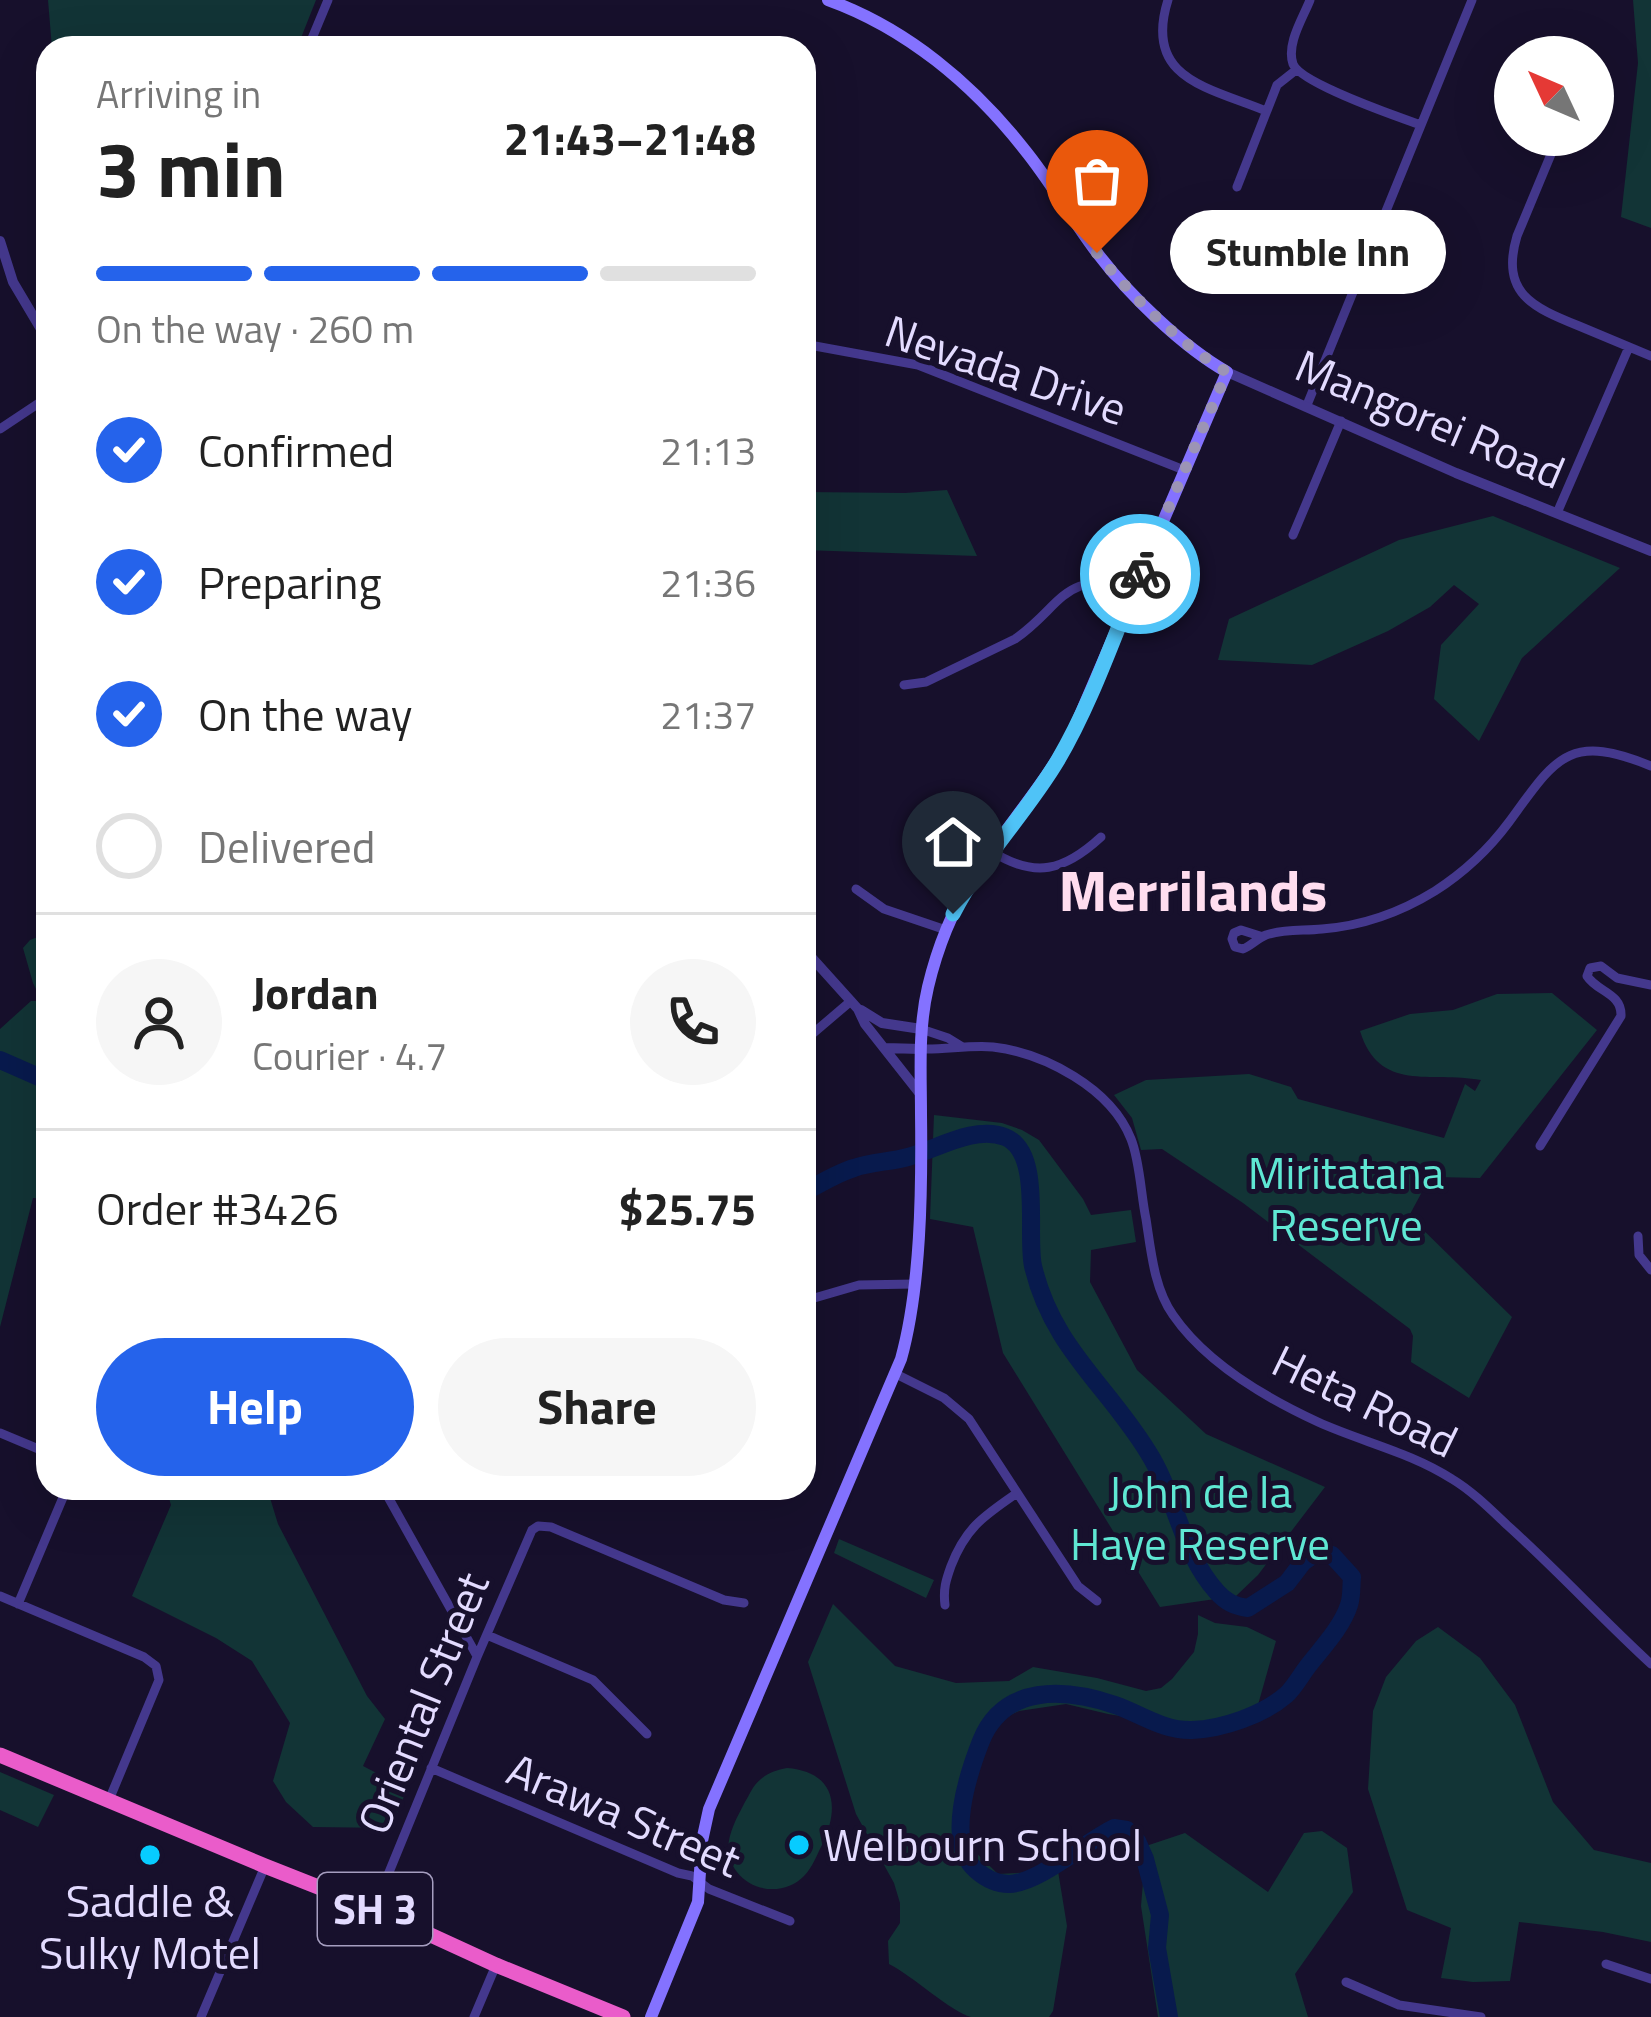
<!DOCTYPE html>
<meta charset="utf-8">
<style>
body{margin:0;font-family:"Titillium Web",sans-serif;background:#f6f6f6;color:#222;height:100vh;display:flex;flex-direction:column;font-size:45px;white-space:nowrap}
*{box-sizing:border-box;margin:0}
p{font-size:39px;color:#767676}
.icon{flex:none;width:66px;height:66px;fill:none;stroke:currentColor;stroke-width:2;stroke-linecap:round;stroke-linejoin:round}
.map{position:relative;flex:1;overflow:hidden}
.panel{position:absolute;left:36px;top:36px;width:780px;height:1464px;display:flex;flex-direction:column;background:#fff;border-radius:36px;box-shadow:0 12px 48px #0002}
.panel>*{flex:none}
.needle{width:78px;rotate:314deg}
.fabs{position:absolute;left:1494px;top:36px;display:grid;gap:24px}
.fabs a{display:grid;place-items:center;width:120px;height:120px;border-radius:50%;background:#fff;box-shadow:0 12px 48px #0002;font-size:60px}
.pin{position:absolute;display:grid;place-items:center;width:102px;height:102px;color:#fff;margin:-123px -51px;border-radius:50% 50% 50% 0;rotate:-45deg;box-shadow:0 0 12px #0007}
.pin .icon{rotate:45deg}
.courier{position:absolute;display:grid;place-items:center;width:120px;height:120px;margin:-60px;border:9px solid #4fc3f7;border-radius:50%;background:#fff;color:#222;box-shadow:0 3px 15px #0007}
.bubble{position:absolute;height:84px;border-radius:42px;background:#fff;box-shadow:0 12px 48px #0002;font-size:39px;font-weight:700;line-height:84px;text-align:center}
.head em{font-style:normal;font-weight:700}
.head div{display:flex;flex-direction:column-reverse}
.head{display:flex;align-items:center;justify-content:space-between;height:204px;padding:0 60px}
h1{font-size:78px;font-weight:700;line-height:90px}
.bar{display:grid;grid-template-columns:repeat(4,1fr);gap:18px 12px;align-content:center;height:144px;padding:0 60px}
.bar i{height:15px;border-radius:9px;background:#e0e0e0}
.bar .selected{background:#2563eb}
.bar p{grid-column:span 4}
.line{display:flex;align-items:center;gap:30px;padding:0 60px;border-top:3px solid #e0e0e0}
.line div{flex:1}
.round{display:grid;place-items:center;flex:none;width:126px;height:126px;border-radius:63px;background:#f6f6f6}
ol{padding:0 60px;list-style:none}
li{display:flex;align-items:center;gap:36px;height:132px}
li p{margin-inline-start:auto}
li .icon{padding:12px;border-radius:50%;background:#2563eb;color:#fff;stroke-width:4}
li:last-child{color:#767676}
li i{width:66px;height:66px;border:6px solid #e0e0e0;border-radius:50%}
.action{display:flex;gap:24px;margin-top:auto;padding:24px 60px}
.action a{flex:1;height:138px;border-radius:72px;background:#2563eb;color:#fff;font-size:48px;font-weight:700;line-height:138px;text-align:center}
.action a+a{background:#f6f6f6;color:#222}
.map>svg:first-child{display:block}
</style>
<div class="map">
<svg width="1651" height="2017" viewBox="0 0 1651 2017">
<rect width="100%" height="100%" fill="#17102c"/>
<!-- green -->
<path fill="#123436" d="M48 0H316L297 48H52Z
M1633 0H1651V228L1621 217 1638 63Z
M947 490 977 556 804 550V492L905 493Z
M1493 516 1620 568 1522 658 1479 741 1434 699 1441 645 1479 604 1454 585 1430 607 1388 631 1312 665 1218 660 1229 619 1399 540Z
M48 933V1199L33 1198 0 1327V1029L31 1001H42L33 983 23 948 30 940Z
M1552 993 1597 1030 1480 1178 1436 1177 1423 1190 1409 1216 1512 1317 1469 1398 1411 1362 1413 1336 1410 1329 1243 1203 1162 1149 1141 1150 1132 1118 1114 1095 1146 1080 1249 1074 1291 1087 1298 1099 1444 1138 1465 1084 1475 1091 1481 1080C1430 1071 1379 1093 1360 1031L1410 1014 1453 1010 1497 994Z
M934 1115 1002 1123 1022 1130 1039 1140 1083 1199 1091 1215 1131 1210 1136 1242 1091 1250 1090 1282 1137 1370 1206 1434 1325 1487 1258 1575 1236 1596 1160 1607 1003 1353 973 1227 930 1219Z
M166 1488H267L278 1524 367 1696 385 1719 363 1766 407 1789 391 1828 313 1827 286 1802 273 1781 290 1723 252 1661 216 1638 132 1596 171 1505Z
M839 1539 934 1580 926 1598 834 1553Z
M833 1604 895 1666 956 1683 1009 1681 1033 1667 1097 1678 1146 1691 1161 1688 1172 1679 1194 1652 1198 1634V1615L1215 1623 1247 1627 1276 1641 1254 1719 1221 1724 1163 1723 1108 1714 1066 1704 1019 1711 995 1722 981 1743 970 1781 966 1822 969 1846 998 1874 1058 1871 1067 1926 1053 2011 1049 2017C1029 2017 989 2017 971 2017 951 2012 913 1976 889 1964L888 1941 900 1923V1903L894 1883 856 1814 808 1662Z
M1438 1627 1480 1658 1515 1705 1553 1802 1594 1850 1651 1863V1942L1603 1932 1519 1922 1510 1981 1473 1982 1441 1978 1451 1928 1407 1910 1368 1789 1373 1711 1386 1677 1416 1641Z
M787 1768C835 1772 840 1806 823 1843 817 1854 813 1867 804 1876 786 1895 753 1893 737 1872 719 1849 733 1825 745 1802 750 1794 753 1785 761 1779 769 1772 777 1770 787 1768Z
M0 1772 54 1795 38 1827 0 1810Z
M1322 1831 1347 1848 1353 1892 1295 1974 1308 2017H1158L1141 1906 1146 1846 1185 1833 1268 1892 1304 1833Z"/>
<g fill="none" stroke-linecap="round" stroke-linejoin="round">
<!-- river -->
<path stroke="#081a4d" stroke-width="18" d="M0 1060 48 1081
M804 1192C820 1184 837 1173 854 1168 871 1162 890 1162 908 1157 937 1149 975 1125 1005 1137 1043 1152 1026 1234 1033 1266 1052 1347 1107 1385 1148 1452 1176 1496 1181 1552 1217 1592 1226 1602 1234 1606 1248 1608L1287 1583 1303 1562 1316 1553 1332 1555 1352 1577C1351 1586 1352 1597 1349 1605 1342 1627 1322 1648 1308 1666 1301 1675 1294 1688 1286 1695 1263 1715 1222 1729 1192 1730 1163 1731 1141 1714 1115 1705 1065 1688 1004 1684 981 1741 968 1774 945 1843 976 1870 985 1878 997 1884 1009 1884 1039 1883 1085 1842 1114 1828L1127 1830 1137 1841 1145 1859 1160 1915 1157 1948 1169 2017"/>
<!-- minor -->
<path stroke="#44388d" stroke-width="9" d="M1168 0C1143 79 1208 87 1266 111
M1310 0C1303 18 1286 44 1293 64 1300 83 1398 117 1421 125
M308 48 328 0
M1559 135 1517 236C1500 293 1532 307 1579 326 1603 336 1627 346 1651 356
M1237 187 1277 85 1296 70
M804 344 918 365 1184 470
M1307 405 1472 0
M0 429 48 397
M1557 513 1629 347
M1293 535 1341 421
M904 685 926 682 1015 639C1062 607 1063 568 1134 589
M991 851C1035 879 1064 871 1101 837
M856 889 884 909 946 930
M1260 936 1241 930 1234 933 1232 939 1235 947 1243 949C1252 945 1258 938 1266 935 1284 929 1303 931 1322 929 1361 926 1401 912 1435 891 1463 873 1489 849 1509 822 1556 758 1568 732 1651 766
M921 1029 948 1038 961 1046
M804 1041 851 1001
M921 1049C945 1050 968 1045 993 1047 1044 1053 1111 1088 1131 1139 1140 1161 1141 1196 1146 1219 1151 1251 1154 1288 1173 1315 1206 1363 1266 1398 1318 1422 1362 1442 1410 1452 1452 1479 1472 1491 1490 1509 1507 1525 1557 1570 1602 1619 1651 1664
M1540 1146 1621 1016C1622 993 1597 992 1587 976L1590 968 1601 966 1617 978 1651 985
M1638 1236 1639 1255 1651 1270
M804 1301 859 1285 914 1284
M896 1374 944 1398 969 1419 1078 1586 1097 1601
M0 1433 48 1453
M383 1488 477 1656
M0 1596 144 1657 156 1666 159 1680 109 1800
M18 1604 67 1488
M945 1605C943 1589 946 1580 951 1566 966 1527 984 1516 1017 1493
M487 1635 593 1680 647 1734
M431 1768 678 1873 692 1876 709 1889 790 1921
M374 1909 477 1657 532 1530 538 1526 551 1527 724 1600 744 1603
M1606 1964 1651 1979
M1346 1982 1399 2005 1481 2017
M201 2017 265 1866
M474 2017 496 1965"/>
<!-- tertiary -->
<path stroke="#44388d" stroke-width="10" d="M0 241 13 282 48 341
M1227 372 1456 473 1651 551
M804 949 858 1009 865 1024 921 1095
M861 1010 882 1023 921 1029
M885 1048 921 1049"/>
<!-- secondary -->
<path stroke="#8472ff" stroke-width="12" d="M651 2017 698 1902 702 1841 709 1809 901 1359C921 1287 922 1190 921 1114 921 1072 918 1029 928 987 937 949 952 911 973 878 1004 829 1043 787 1071 736L1227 372C1183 347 1129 295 1098 254 1072 220 1051 182 1024 149 973 84 906 28 828 0"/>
<!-- trunk -->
<path stroke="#ea5cca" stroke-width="15" d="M0 1755 265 1866 374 1909 496 1965 623 2017"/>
</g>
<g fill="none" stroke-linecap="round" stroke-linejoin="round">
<!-- done -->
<path stroke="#9c94b5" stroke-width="12" stroke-dasharray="0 21.6" d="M1097 253C1129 294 1182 346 1227 372L1140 574"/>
<!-- route -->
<path stroke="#4fc3f7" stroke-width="15" d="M953 914C981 858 1026 814 1058 760 1092 702 1114 636 1140 574"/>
</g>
<!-- markers -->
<g fill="#07ccff" stroke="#17102c" stroke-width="4.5">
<circle cx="799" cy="1845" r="12"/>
<circle cx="150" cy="1855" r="12"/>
</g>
<g text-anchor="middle" stroke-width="10" stroke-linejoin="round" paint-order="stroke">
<!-- shield labels -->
<rect fill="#17102c" stroke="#a69ec0" stroke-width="3" x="318" y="1873" width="114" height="72" rx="9"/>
<g font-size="42" font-weight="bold" fill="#e3dbff">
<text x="375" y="1924">SH 3</text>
</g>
<!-- street labels -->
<g font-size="45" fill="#e3dbff" stroke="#17102c">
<text transform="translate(1006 370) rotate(19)" y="16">Nevada Drive</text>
<text transform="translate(1430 419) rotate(23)" y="16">Mangorei Road</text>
<text transform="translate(1365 1401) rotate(26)" y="16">Heta Road</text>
<text transform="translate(423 1703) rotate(-68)" y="16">Oriental Street</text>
<text transform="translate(624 1815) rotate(23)" y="16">Arawa Street</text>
</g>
<!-- park labels -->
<g font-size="45" fill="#5fe7d3" stroke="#17102c">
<text x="1346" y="1189">Miritatana<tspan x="1346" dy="52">Reserve</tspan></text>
<text x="1200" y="1508">John de la<tspan x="1200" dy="52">Haye Reserve</tspan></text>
</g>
<!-- poi labels -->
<g font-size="45" fill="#e3dbff" stroke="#17102c" text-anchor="start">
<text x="823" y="1861">Welbourn School</text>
<text x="150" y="1917" text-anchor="middle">Saddle &amp;<tspan x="150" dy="52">Sulky Motel</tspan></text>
</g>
<!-- district labels -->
<g font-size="57" font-weight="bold" fill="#ffddef" stroke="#17102c">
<text x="1193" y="911">Merrilands</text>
</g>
</g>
</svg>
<div class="fabs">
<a><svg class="needle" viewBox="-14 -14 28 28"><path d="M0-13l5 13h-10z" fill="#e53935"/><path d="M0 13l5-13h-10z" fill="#767676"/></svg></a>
</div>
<div class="pin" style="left:1097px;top:253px;background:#ea580c"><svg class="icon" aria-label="bag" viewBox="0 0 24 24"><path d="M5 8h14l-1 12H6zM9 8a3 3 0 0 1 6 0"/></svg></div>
<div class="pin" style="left:953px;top:914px;background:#1f2937"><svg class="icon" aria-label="home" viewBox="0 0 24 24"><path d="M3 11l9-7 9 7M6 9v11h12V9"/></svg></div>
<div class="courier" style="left:1140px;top:574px"><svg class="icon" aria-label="bike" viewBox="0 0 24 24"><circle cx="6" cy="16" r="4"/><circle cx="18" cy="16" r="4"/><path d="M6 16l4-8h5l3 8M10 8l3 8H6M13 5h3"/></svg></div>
<div class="bubble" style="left:1170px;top:210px;width:276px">Stumble Inn</div>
<section class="panel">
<div class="head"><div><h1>3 min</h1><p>Arriving in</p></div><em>21:43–21:48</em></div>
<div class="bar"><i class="selected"></i><i class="selected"></i><i class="selected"></i><i></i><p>On the way · 260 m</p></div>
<ol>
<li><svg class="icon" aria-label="check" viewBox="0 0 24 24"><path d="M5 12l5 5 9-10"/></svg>Confirmed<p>21:13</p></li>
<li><svg class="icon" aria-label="check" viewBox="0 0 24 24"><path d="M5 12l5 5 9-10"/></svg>Preparing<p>21:36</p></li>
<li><svg class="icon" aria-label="check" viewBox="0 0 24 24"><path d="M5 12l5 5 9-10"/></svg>On the way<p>21:37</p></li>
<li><i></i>Delivered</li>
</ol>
<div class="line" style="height:216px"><a class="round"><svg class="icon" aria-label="person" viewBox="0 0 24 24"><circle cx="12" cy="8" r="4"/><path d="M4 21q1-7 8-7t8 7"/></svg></a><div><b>Jordan</b><p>Courier · 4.7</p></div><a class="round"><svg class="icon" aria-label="phone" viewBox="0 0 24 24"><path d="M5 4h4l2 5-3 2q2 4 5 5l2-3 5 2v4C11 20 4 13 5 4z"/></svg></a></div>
<div class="line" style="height:156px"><div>Order #3426</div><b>$25.75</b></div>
<div class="action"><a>Help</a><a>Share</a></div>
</section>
</div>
